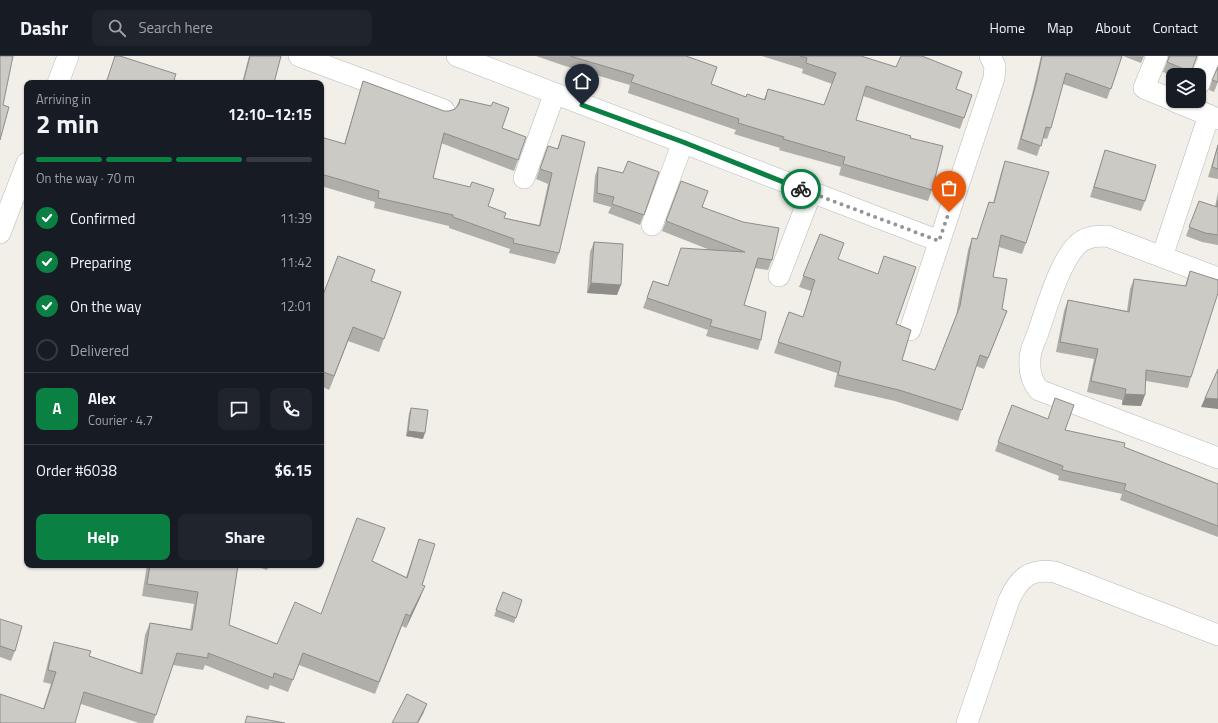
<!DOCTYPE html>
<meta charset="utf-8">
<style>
body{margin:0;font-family:"Titillium Web",sans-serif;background:#20242c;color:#f1f3f6;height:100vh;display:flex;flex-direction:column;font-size:15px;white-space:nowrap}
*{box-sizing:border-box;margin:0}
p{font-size:13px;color:#9ea1a6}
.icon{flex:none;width:22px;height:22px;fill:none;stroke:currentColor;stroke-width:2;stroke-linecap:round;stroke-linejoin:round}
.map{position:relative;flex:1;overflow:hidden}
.sheet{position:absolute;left:24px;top:24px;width:300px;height:488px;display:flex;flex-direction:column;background:#171b24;border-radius:8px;box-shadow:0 1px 3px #0004}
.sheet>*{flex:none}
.buttons{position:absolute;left:1166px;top:12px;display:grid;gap:8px}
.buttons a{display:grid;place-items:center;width:40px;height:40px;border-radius:8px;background:#171b24;box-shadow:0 1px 3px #0004;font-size:20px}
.pin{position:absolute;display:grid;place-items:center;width:34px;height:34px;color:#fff;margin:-41px -17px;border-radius:50% 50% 50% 0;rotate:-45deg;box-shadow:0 0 4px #0007}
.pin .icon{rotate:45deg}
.courier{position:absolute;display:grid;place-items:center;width:40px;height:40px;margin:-20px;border:3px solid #0b8043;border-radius:50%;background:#fff;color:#222;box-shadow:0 1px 5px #0007}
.overview em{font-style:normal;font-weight:700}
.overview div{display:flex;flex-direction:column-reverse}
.overview{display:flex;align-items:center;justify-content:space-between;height:68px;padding:0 12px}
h1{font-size:26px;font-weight:700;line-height:30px}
.bar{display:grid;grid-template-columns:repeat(4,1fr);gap:6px 4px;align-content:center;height:48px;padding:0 12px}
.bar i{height:5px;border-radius:3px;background:#363941}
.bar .selected{background:#0b8043}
.bar p{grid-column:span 4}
.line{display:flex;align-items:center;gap:10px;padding:0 12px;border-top:1px solid #363941}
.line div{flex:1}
.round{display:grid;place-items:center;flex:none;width:42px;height:42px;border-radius:8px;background:#20242c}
ol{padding:0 12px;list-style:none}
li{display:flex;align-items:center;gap:12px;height:44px}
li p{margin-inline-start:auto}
li .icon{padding:4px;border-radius:50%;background:#0b8043;color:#fff;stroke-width:4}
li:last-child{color:#9ea1a6}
li i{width:22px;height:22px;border:2px solid #363941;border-radius:50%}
.action{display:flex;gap:8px;margin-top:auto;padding:8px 12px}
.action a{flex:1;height:46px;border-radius:8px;background:#0b8043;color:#fff;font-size:16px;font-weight:700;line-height:46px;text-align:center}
.action a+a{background:#20242c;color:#f1f3f6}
header{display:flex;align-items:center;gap:24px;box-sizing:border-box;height:56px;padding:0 20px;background:#171b24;border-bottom:1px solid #363941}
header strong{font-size:19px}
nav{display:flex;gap:22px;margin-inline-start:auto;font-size:14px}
.search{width:280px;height:36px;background:#20242c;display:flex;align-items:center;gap:10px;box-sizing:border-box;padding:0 14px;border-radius:8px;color:#9ea1a6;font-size:15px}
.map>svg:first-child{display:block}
</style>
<header>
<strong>Dashr</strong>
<div class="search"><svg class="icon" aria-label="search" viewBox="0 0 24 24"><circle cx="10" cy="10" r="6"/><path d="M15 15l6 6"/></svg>Search here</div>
<nav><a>Home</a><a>Map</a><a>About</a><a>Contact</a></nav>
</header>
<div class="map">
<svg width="1218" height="667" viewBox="0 0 1218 667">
<rect width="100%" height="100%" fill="#f1efe8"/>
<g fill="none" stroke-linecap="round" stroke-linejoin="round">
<!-- street casing -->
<g stroke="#b5b8bc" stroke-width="22">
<path id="street" d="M299 0 444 54
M457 0 939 185
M1157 0 1144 32 1173 44
M58 27 68 0
M1199 28 1210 0
M1174 45 1218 63
M524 122 554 39
M652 169 683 86
M0 177 27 107
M1162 201 1209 59
M779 220 811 137
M1218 222 1107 180C1095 180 1084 181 1076 190 1059 208 1046 253 1038 277 1035 285 1030 294 1030 303 1029 315 1031 325 1039 334L1218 402
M910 274 994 22 995 10 990 0
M967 667 1009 544C1019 522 1030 512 1055 516L1218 579"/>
</g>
<!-- street -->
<use href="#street" stroke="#fff" stroke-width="21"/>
</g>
<!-- wall -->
<path fill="#afaea9" d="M249 0H281L274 27H242Z
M536 0H686L711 28 746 41 764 43 768 33 824 49 832 28 802 17 803 13 762 0H861L972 39 960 73 863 40 856 64 910 82 932 134 928 145 839 119 841 111 779 94 780 92 734 78 736 74 628 37 630 29 565 10Z
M1041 0H1122L1107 43 1063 28 1051 72 1047 83 1043 82 1037 100 1017 93 1032 38Z
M1123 0H1144L1141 7Z
M1168 0H1197L1190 19H1173V20L1163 16 1168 3Z
M1212 24 1218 26 1214 36 1209 34Z
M363 25 444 55H449L455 53 460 43 502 72 526 81 514 115 441 87 433 122 488 150 504 162 539 169 548 128 536 123 548 90 557 93 562 79 559 197 555 208 509 197 510 193 449 172V170L374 152 375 146 321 130V81L344 88 360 35Z
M1218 88V123L1208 121Z
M1105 94 1145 145 1141 155 1090 141Z
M1005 105 1026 187 1022 198 999 191 993 221 1002 253 1007 255 984 313 976 310 958 365 895 345 834 331 837 317 774 297 789 256 803 261 811 235 799 231 820 178 838 203 896 268 902 304 935 314 956 260 968 194 972 182 977 183 989 146 993 147 1001 117Z
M598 111 623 117 659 116 640 169 608 157 611 151 593 146 595 120Z
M681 125 703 151 772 204 768 214 755 212 744 249 761 284 758 294 706 280 708 274 643 252 653 225 668 229 710 194 662 175Z
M1218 136V189L1202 186 1186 180 1199 145 1215 151Z
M594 186 617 239 587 237 590 196Z
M1190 215 1191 321 1188 332 1146 325 1141 350 1122 349V344L1087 336 1094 303 1056 296 1064 255 1068 244 1127 255 1130 233 1134 223 1185 230Z
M372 225 401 236 379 296 348 285 329 334 321 330V244Z
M1012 349 1065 374 1124 391 1218 428V481L1120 444 1122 438 1058 424 1059 420 995 395Z
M411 352 423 383 406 380 409 357Z
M419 483 422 529 420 542 406 572 402 570 375 638 299 609 288 636 270 629 268 634 205 609 203 614 173 609 153 667H139L81 648 43 653 51 628 43 626 50 598 54 586 89 600 140 617 145 579 150 567 190 573 194 548 142 540 147 509H238L229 569 277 588 321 558 372 505 406 521Z
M252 509H269L267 514Z
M503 536 522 544 514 567 494 560Z
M0 563 15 595 11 605 0 601Z"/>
<!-- shaded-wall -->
<path fill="#8f8d8a" d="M591 227 621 229 617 239 587 237Z
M353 271 348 285 329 334 334 320Z
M1125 338 1145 339 1141 350 1122 349Z
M1205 342 1218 343V353L1201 351Z
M408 375 425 377 423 383 406 380Z
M425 530 420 542 406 572 410 560Z
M427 648 423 658 418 667H417Z"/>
<!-- building -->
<path fill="#cccac5" stroke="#8f8d8a" d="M0 0H13L3 49 9 51 0 84Z
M115 0H120L176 18 174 24 185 27H106Z
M250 0H281L274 27H243Z
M570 0H686L717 11 711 28 746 41 747 38 765 44 768 33 824 49 836 17 806 7 807 2 800 0H861L896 11 901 0H922L962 16 956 33 972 39 964 62 866 30 856 64 911 80 910 82 943 90 932 134 843 108 845 101 783 83 784 81 738 67 739 63 631 26 634 19Z
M1042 0H1122L1111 33 1066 17 1051 72 1046 71 1041 90 1021 83 1036 28Z
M1170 0H1197L1191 16 1167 6Z
M1218 11V26L1212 24Z
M363 25 444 55H449L455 53 459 48 460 43 491 50 493 46 509 52 502 72 526 81 518 104 444 77 433 122 470 131 472 126 494 133 488 150 506 157 504 162 540 170 552 117 540 113 548 90 558 93 562 79 585 86 559 197 513 187 514 183 453 161V159L378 142 379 135 321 118V81L345 88Z
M1218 89V113L1212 111Z
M1105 94 1156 109 1145 145 1094 131Z
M628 105 659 116 644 159 612 148 614 141 597 137 598 111 623 117Z
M1005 105 1049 116 1026 187 1001 179 993 221 1007 223 1002 253 1007 255 988 302 980 299 962 354 899 334 838 319 841 306 778 286 789 256 803 261 815 224 803 220 820 178 844 187 838 203 878 218 884 200 916 211 896 268 911 274 902 304 935 314 960 250 972 182 977 183 989 146 994 147Z
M681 125 708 135 702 151 743 166 779 172 772 204 758 202 744 249 766 256 761 284 710 270 712 264 647 242 653 225 668 230 681 192 745 196 666 165Z
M1218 144V179L1205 177 1189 171 1199 145 1217 151Z
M594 186 623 188 621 229 591 227Z
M338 200 375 214 371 225 401 236 384 283 353 271 334 320 321 315V244Z
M1190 215 1218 224V237L1191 321 1146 314 1145 339 1125 338 1126 333 1091 325 1098 293 1060 286 1068 244 1129 256 1134 223 1186 230Z
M1218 313V343L1205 342Z
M1055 342 1074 349 1065 374 1125 387 1124 391 1218 428V470L1124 434 1126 428 1062 414 1063 410 998 386 1012 349 1048 363Z
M411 352 428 354 425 377 408 375Z
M357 462 385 472 372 505 407 522 419 483 435 488 422 529 425 530 410 560 406 558 379 626 303 597 293 624 274 617 273 622 208 597V602L177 597 156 659 84 636 75 667H0V638L44 653 56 616 48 614 54 586 91 595 89 600 142 618 150 567 192 574 198 536 147 528 150 509H238L229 569 277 588 295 546 321 558Z
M503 536 522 544 516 562 496 554Z
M0 563 22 570 15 595 0 590Z
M407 638 427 648 417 667H392Z
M247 660 285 667H245Z"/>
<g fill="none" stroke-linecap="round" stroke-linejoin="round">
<!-- done -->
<path stroke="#929495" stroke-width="4" stroke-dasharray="0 7.2" d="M801 133 939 185 949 156"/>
<!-- route -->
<path stroke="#0b8043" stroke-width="5" d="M582 49 683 86 801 133"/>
</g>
</svg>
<div class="buttons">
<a><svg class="icon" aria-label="layers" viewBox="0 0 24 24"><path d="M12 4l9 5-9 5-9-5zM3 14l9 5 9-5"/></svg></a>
</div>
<div class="pin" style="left:949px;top:156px;background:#ea580c"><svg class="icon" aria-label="bag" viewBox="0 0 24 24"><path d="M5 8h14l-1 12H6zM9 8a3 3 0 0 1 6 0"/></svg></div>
<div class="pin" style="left:582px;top:49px;background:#1f2937"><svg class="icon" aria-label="home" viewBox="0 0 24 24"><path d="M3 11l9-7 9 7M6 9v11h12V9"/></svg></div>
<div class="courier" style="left:801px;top:133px"><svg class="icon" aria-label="bike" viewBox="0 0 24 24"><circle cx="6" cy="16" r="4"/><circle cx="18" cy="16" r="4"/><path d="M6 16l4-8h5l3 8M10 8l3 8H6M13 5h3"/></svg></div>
<section class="sheet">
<div class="overview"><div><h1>2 min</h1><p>Arriving in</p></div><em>12:10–12:15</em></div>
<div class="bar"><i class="selected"></i><i class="selected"></i><i class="selected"></i><i></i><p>On the way · 70 m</p></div>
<ol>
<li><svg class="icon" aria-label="check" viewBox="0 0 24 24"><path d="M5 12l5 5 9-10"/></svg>Confirmed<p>11:39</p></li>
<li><svg class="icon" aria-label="check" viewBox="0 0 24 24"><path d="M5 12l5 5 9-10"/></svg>Preparing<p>11:42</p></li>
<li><svg class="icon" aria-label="check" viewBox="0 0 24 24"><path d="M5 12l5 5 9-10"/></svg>On the way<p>12:01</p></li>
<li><i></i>Delivered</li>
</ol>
<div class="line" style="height:72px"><b class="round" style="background:#0b8043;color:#fff">A</b><div><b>Alex</b><p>Courier · 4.7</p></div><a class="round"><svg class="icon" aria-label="chat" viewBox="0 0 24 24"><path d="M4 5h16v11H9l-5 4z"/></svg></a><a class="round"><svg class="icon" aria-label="phone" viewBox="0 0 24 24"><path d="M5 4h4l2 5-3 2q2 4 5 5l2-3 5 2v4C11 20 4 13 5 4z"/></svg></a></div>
<div class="line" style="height:52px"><div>Order #6038</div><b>$6.15</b></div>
<div class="action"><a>Help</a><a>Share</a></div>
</section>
</div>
